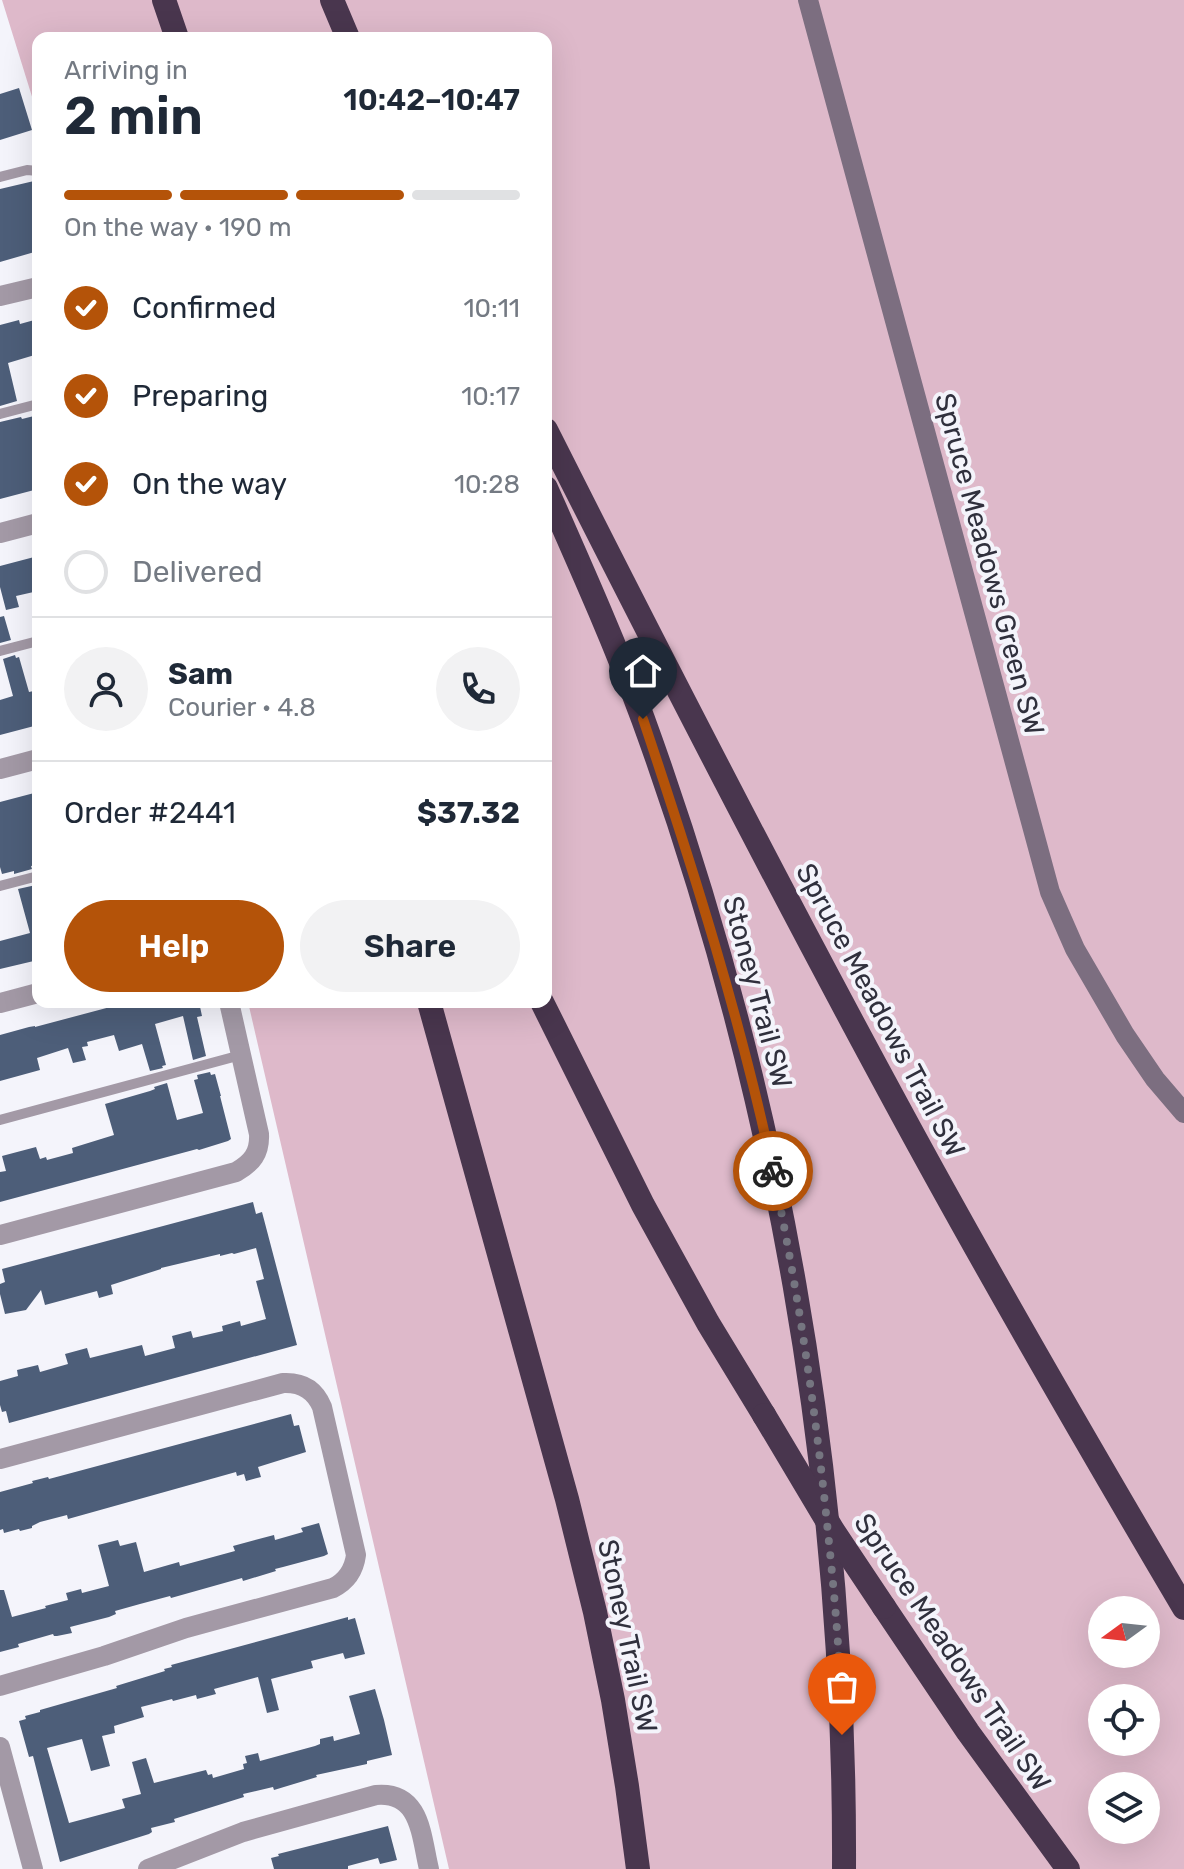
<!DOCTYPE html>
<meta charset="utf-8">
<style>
body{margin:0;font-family:Rubik,sans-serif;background:#f2f2f3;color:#1f2937;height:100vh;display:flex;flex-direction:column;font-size:30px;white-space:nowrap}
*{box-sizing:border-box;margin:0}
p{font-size:26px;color:#747a83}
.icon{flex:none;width:44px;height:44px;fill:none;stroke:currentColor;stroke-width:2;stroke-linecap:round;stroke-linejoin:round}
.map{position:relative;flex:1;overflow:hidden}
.panel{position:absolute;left:32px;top:32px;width:520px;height:976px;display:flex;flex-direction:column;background:#fff;border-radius:16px;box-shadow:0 8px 32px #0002}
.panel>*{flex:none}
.needle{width:52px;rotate:255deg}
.buttons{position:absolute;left:1088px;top:1596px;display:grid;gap:16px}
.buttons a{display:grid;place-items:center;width:72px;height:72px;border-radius:50%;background:#fff;box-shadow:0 8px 32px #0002;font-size:40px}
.pin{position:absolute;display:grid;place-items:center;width:68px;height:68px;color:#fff;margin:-82px -34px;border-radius:50% 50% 50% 0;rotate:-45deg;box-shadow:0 0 8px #0007}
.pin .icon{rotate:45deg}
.courier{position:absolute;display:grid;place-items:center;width:80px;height:80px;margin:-40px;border:6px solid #b45309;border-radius:50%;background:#fff;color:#222;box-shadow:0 2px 10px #0007}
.headline em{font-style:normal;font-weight:600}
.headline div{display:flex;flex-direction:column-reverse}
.headline{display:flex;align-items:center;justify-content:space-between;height:136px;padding:0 32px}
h1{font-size:52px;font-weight:600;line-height:60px}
.bar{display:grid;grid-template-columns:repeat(4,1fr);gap:12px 8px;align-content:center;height:96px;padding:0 32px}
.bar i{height:10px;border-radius:6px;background:#e0e1e3}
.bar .selected{background:#b45309}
.bar p{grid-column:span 4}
.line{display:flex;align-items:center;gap:20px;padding:0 32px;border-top:2px solid #e0e1e3}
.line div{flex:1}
.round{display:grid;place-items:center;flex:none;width:84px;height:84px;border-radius:42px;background:#f2f2f3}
ol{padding:0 32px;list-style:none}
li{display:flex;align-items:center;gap:24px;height:88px}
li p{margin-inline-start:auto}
li .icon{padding:8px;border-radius:50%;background:#b45309;color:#fff;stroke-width:4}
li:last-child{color:#747a83}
li i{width:44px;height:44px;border:4px solid #e0e1e3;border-radius:50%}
.action{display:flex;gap:16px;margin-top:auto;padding:16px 32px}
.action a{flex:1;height:92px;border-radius:48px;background:#b45309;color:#fff;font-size:32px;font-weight:600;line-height:92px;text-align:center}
.action a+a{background:#f2f2f3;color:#1f2937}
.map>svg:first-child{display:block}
</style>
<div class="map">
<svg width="1184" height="1869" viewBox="0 0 1184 1869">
<rect width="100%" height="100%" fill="#f4f4fb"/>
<!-- green -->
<path fill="#deb9ca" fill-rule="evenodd" d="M2 0H1184V1869H449L248 1002H546V38H38V116ZM1102 1610H1146V1654H1102ZM1102 1698H1146V1742H1102ZM1102 1786H1146V1830H1102Z"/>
<!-- building -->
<path fill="#4d5e79" d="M19 88 32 130 0 140V94Z
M34 181 38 196V251L0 262V189Z
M38 319V354L8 363 17 401 0 406V325L19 320 20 324Z
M38 415V489L0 499V422L21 417 22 419Z
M38 556V591L16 596 19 607 6 610 0 587V566Z
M4 616 11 640 0 643V617Z
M15 655 16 658 19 657 29 692 38 690V725L0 735V700L13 696 3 659Z
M38 792V865L31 866 32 869 14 874V871L2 874 0 867V802Z
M36 885 38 892V960L0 969V941L30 933 18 889Z
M129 1002H199L202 1016 197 1017 206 1056 193 1060 183 1016 155 1024 166 1065 162 1066 163 1068 150 1071 142 1044 119 1051 114 1035 87 1042 88 1046 82 1047 86 1060 73 1063 68 1048 37 1058 40 1070 0 1081V1035L29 1027 35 1026V1027Z
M210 1072 211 1075 215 1074 221 1096H220L231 1139 228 1141 199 1150 197 1149 0 1202V1172L6 1171 2 1156 36 1147 40 1159 46 1157 47 1160 73 1153 72 1148 114 1135 105 1104 150 1091 155 1089 154 1087 167 1083 177 1120 203 1113 194 1080 198 1079 197 1075Z
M253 1202 256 1214 262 1212 297 1345 9 1423 6 1411 2 1412 0 1405V1381L18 1376 17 1370 38 1365 40 1372 68 1364 65 1354 87 1348 90 1358 142 1345 145 1356 175 1348 172 1336 191 1331 193 1338 223 1331 222 1326 240 1321 241 1326 266 1319 256 1281 264 1279 256 1248 234 1254 232 1253 220 1256V1254L161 1268V1269L111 1285 113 1294 99 1298 97 1291 45 1305 41 1290 26 1310 5 1314 0 1294V1284L5 1282 2 1269Z
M291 1414 294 1426 299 1425 306 1452 258 1467 261 1477 246 1481 244 1474 237 1476 236 1472 68 1519 67 1515 40 1522 32 1526V1528L20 1531 19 1529 4 1533 3 1529 0 1530V1492L33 1483 32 1481 48 1477 49 1479Z
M319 1523 328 1554 324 1556 283 1567 275 1569 276 1571 243 1581 242 1578 171 1598 170 1596 140 1604 115 1611 116 1614 109 1617 70 1627 72 1633 57 1636H54L53 1634 18 1644 19 1647 0 1652V1590H4L12 1617 46 1608 45 1606 68 1600 66 1593 81 1589 82 1593 109 1586 98 1545 118 1540 120 1546 136 1542 144 1572 179 1562 180 1566 235 1551 233 1546 274 1535 275 1540 303 1532 301 1528Z
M348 1617V1620L355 1618 365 1654 345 1659 343 1653 311 1661 313 1668 271 1679 279 1710 267 1713 258 1677 214 1689 216 1694 197 1699 196 1695 173 1701 172 1699 141 1707 144 1717 114 1726 115 1733 102 1736 110 1766 91 1771 82 1739 47 1748 69 1823 125 1808 122 1799 141 1794 132 1762 146 1758 154 1783 206 1770 208 1775 212 1774 213 1778 244 1769 243 1764 247 1763 245 1756 258 1753 260 1761 315 1746 320 1744V1739L333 1736 334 1741 360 1734 349 1696 375 1689 384 1720 392 1755 367 1761V1764L316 1775 317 1777 274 1790 273 1787 243 1794 244 1797 174 1819 175 1822 151 1828 152 1832 149 1834 60 1862 33 1756 29 1757 19 1721 26 1719 25 1716 40 1712V1710L117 1688 116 1686 165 1671 164 1669 172 1667 171 1665Z
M388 1826 397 1860 380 1864 378 1858 348 1866V1869H274L271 1858 279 1856 278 1854Z"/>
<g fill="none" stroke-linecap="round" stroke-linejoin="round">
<!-- lane -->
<path stroke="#a399a6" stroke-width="10" d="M0 177 27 170 38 171
M0 414 38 404
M0 651 38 641
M0 886 38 876
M0 1120 241 1055"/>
<!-- street -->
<path stroke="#a399a6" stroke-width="20" d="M0 296 38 287
M0 533 38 523
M0 769 38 759
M0 1003 38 993
M0 1235 236 1172C252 1163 260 1153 259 1134L229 1002
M0 1459 283 1383C302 1382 315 1390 322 1407L356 1555C354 1570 347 1581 333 1588L186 1628 104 1656 0 1686
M0 1747 33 1869
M148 1869 243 1832 376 1795C421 1791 421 1836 429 1869"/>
<!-- secondary -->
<path stroke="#7c6e80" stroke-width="20" d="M808 0 1050 892 1075 949 1125 1035 1155 1079 1184 1113"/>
<!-- highway -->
<path stroke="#49364e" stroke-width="24" d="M164 0 177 38
M332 0 348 38
M546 430C660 656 776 882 897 1105 989 1275 1086 1442 1184 1608
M546 488C580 565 614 641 643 719 777 1087 846 1477 844 1869
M429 1002 567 1499 595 1612 613 1700 627 1786 638 1869
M542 1002 643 1205 708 1323 764 1415
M884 1607 968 1732 1068 1869"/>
<!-- highway-bridge -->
<path stroke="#49364e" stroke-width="24" d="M764 1415 832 1529 884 1607"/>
</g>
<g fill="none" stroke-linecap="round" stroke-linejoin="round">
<!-- done -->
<path stroke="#757580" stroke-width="8" stroke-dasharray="0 14.4" d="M773 1171C798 1291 816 1412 828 1533 835 1600 841 1667 842 1735"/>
<!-- route -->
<path stroke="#b45309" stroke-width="10" d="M643 719C693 868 740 1017 773 1171"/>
</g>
<g text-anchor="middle" stroke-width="8" stroke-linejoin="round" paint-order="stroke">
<!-- street labels -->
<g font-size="28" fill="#30303d" stroke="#f4f4fb">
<text transform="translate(990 564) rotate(75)" y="10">Spruce Meadows Green SW</text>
<text transform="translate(758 992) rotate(75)" y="10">Stoney Trail SW</text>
<text transform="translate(881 1010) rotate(62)" y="10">Spruce Meadows Trail SW</text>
<text transform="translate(628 1636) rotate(78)" y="10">Stoney Trail SW</text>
<text transform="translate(953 1652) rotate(56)" y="10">Spruce Meadows Trail SW</text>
</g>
</g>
</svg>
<div class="buttons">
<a><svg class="needle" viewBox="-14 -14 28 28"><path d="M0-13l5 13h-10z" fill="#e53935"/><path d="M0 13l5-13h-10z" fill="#747a83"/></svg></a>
<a><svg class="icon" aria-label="locate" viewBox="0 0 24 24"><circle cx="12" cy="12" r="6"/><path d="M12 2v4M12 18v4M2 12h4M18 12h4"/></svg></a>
<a><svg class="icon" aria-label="layers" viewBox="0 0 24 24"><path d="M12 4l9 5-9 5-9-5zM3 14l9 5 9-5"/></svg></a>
</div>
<div class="pin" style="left:842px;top:1735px;background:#ea580c"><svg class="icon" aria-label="bag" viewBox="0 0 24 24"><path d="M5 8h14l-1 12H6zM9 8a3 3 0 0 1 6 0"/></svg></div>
<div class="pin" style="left:643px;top:719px;background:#1f2937"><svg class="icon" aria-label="home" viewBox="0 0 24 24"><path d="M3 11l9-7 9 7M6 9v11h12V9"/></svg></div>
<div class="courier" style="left:773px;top:1171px"><svg class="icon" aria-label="bike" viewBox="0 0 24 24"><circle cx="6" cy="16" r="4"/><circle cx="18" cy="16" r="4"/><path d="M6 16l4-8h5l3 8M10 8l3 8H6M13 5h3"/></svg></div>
<section class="panel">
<div class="headline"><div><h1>2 min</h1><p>Arriving in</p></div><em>10:42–10:47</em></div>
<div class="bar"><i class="selected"></i><i class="selected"></i><i class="selected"></i><i></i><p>On the way · 190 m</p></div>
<ol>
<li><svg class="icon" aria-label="check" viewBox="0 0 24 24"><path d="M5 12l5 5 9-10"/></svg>Confirmed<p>10:11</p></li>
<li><svg class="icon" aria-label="check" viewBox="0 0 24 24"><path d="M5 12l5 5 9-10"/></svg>Preparing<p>10:17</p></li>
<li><svg class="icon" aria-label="check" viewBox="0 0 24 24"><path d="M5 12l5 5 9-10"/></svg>On the way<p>10:28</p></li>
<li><i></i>Delivered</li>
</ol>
<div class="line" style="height:144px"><a class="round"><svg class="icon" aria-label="person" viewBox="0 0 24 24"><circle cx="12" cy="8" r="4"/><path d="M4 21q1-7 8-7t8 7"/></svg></a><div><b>Sam</b><p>Courier · 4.8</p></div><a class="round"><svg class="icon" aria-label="phone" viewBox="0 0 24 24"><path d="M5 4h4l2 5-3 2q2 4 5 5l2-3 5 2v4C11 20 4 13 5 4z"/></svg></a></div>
<div class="line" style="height:104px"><div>Order #2441</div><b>$37.32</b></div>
<div class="action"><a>Help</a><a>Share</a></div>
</section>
</div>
